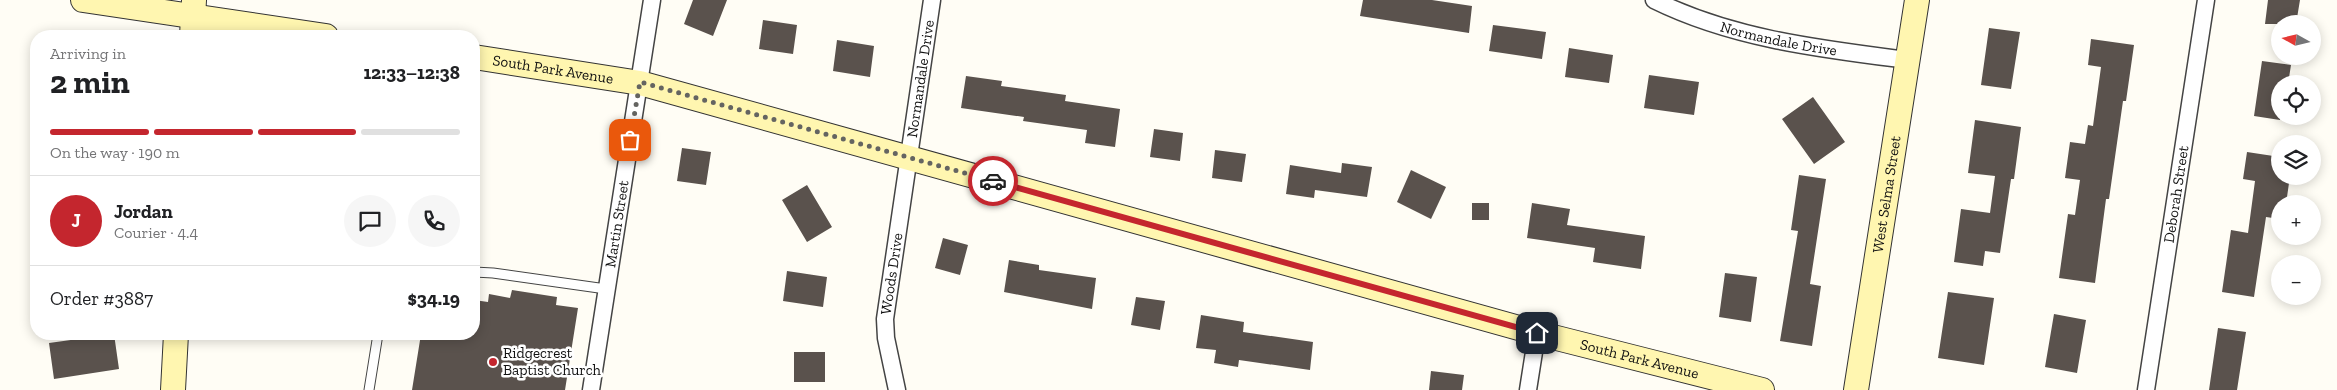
<!DOCTYPE html>
<meta charset="utf-8">
<style>
body{margin:0;font-family:"Zilla Slab",serif;background:#f6f6f6;color:#202124;height:100vh;display:flex;flex-direction:column;font-size:19px;white-space:nowrap}
*{box-sizing:border-box;margin:0}
p{font-size:16px;color:#757577}
.icon{flex:none;width:28px;height:28px;fill:none;stroke:currentColor;stroke-width:2;stroke-linecap:round;stroke-linejoin:round}
.map{position:relative;flex:1;overflow:hidden}
.details{position:absolute;left:30px;top:30px;width:450px;height:310px;display:flex;flex-direction:column;background:#fff;border-radius:20px;box-shadow:0 2px 12px #0003}
.details>*{flex:none}
.needle{width:32px;rotate:278deg}
.controls{position:absolute;left:2271px;top:15px;display:grid;gap:10px}
.controls a{display:grid;place-items:center;width:50px;height:50px;border-radius:50%;background:#fff;box-shadow:0 2px 12px #0003;font-size:25px}
.pin{position:absolute;display:grid;place-items:center;width:42px;height:42px;color:#fff;margin:-21px;border-radius:10px;box-shadow:0 2px 8px #0006}
.courier{position:absolute;display:grid;place-items:center;width:50px;height:50px;margin:-25px;border:4px solid #c4262e;border-radius:50%;background:#fff;color:#222;box-shadow:0 1px 6px #0007}
.headline em{font-style:normal;font-weight:700}
.headline div{display:flex;flex-direction:column-reverse}
.headline{display:flex;align-items:center;justify-content:space-between;height:85px;padding:0 20px}
h1{font-size:32px;font-weight:700;line-height:38px}
.bar{display:grid;grid-template-columns:repeat(4,1fr);gap:8px 5px;align-content:center;height:60px;padding:0 20px}
.bar i{height:6px;border-radius:4px;background:#e0e0e0}
.bar .on{background:#c4262e}
.bar p{grid-column:span 4}
.line{display:flex;align-items:center;gap:12px;padding:0 20px;border-top:1px solid #e0e0e0}
.line div{flex:1}
.round{display:grid;place-items:center;flex:none;width:52px;height:52px;border-radius:26px;background:#f6f6f6}
.map>svg:first-child{display:block}
</style>
<div class="map">
<svg width="2337" height="390" viewBox="0 0 2337 390">
<rect width="100%" height="100%" fill="#fffdf5"/>
<!-- building -->
<path fill="#5a524d" d="M693 0H727L713 36 684 24Z
M1363 0H1432L1472 6 1469 33 1360 16Z
M2268 0H2300L2296 24H2265Z
M763 20 797 25 793 54 759 49Z
M1493 25 1546 32 1542 59 1489 51Z
M1989 28 2020 32 2011 89 1981 85Z
M2091 39 2134 45 2126 101H2123L2109 199H2106L2095 283 2059 278 2068 214 2075 215 2080 180 2065 178 2070 142 2085 144 2088 125 2093 126 2101 67 2088 65Z
M837 40 874 46 870 77 833 71Z
M1569 48 1613 55 1609 83 1565 77Z
M2262 61 2291 65 2288 84H2280V120L2254 116Z
M1649 75 1699 82 1694 115 1644 108Z
M966 76 1002 81 1001 86 1066 95 1065 101 1120 109 1115 147 1085 143 1087 130 1023 121 1024 117 961 108Z
M1813 97 1845 142 1814 164 1782 119Z
M1975 120 2021 127 2014 179H2011L2000 253 1985 251 1983 266 1954 262 1961 209 1990 213 1995 176 1968 173Z
M1154 129 1183 133 1180 161 1150 157Z
M682 148 711 152 706 185 677 181Z
M1215 150 1246 154 1242 182 1212 178Z
M2247 152 2280 157V176H2290L2286 204H2280V219L2266 217 2254 297 2222 292 2231 230 2248 233 2255 181 2243 179Z
M1342 163 1372 167 1367 197 1315 190 1314 198 1286 194 1290 165 1341 173Z
M1411 170 1446 187 1431 219 1397 202Z
M1799 175 1826 179 1810 284 1821 286 1812 346 1780 341 1798 231 1791 230Z
M807 185 832 227 807 242 782 200Z
M1472 203H1489V220H1472Z
M1532 203 1570 209 1567 225 1645 236 1641 269 1593 262 1595 248 1527 238Z
M943 238 968 245 960 275 935 268Z
M1009 260 1039 265V270L1096 278 1092 309 1004 292Z
M787 271 827 277 823 307 783 301Z
M1725 273 1757 277 1751 322 1719 317Z
M512 290 557 297 556 305 578 308 565 390H412L421 334H474V300L488 302 489 294 510 298Z
M1948 292 1994 298 1984 365 1938 358Z
M1136 297 1165 301 1160 330 1131 325Z
M2054 314 2086 320 2077 373 2045 367Z
M1201 315 1244 322 1243 332 1313 342 1310 370 1239 360 1238 367 1214 363 1216 350 1196 348Z
M2218 328 2246 332 2237 390H2209Z
M114 334 119 369 54 379 49 343Z
M794 352H825V382H794Z
M1431 371 1464 375 1462 390H1429Z"/>
<g fill="none" stroke-linecap="round" stroke-linejoin="round">
<!-- lane casing -->
<g stroke="#444" stroke-width="11">
<path id="lane" d="M474 272 493 273 606 289
M369 390 378 334"/>
</g>
<!-- street casing -->
<g stroke="#444" stroke-width="19">
<g id="street">
<path id="s1" d="M1654 0C1733 39 1821 49 1907 60"/>
<path id="s2" d="M591 390 652 0"/>
<path id="s3" d="M897 390 886 338 885 319 932 0"/>
<path d="M1528 390 1537 333"/>
<path id="s4" d="M2146 390 2206 0"/>
</g>
</g>
<!-- secondary casing -->
<g stroke="#333" stroke-width="26">
<g id="secondary">
<path d="M83 0 326 36"/>
<path d="M192 36 194 0"/>
<path id="s5" d="M474 57 640 83 1537 333 1762 390"/>
<path d="M173 390 176 334"/>
<path id="s6" d="M1856 390 1917 0"/>
</g>
</g>
<!-- lane -->
<use href="#lane" stroke="#fff" stroke-width="9"/>
<!-- street -->
<use href="#street" stroke="#fff" stroke-width="16"/>
<!-- secondary -->
<use href="#secondary" stroke="#fff6b0" stroke-width="24"/>
</g>
<g fill="none" stroke-linecap="round" stroke-linejoin="round">
<!-- done -->
<path stroke="#646461" stroke-width="5" stroke-dasharray="0 9" d="M630 140 640 82 993 181"/>
<!-- route -->
<path stroke="#c4262e" stroke-width="6" d="M993 181 1537 333"/>
</g>
<!-- markers -->
<circle fill="#c4262e" stroke="#fff" stroke-width="2" cx="493" cy="362" r="5"/>
<g text-anchor="middle" stroke-width="5" stroke-linejoin="round" paint-order="stroke">
<!-- street labels -->
<g font-size="15" fill="#111" stroke="#fff">
<text dy="5" stroke="none"><textPath href="#s1" startOffset="131">Normandale Drive</textPath></text>
<text dy="5" stroke="none"><textPath href="#s5" startOffset="80">South Park Avenue</textPath></text>
<text dy="5" stroke="none"><textPath href="#s3" startOffset="315">Normandale Drive</textPath></text>
<text dy="5" stroke="none"><textPath href="#s6" startOffset="198">West Selma Street</textPath></text>
<text dy="5" stroke="none"><textPath href="#s4" startOffset="198">Deborah Street</textPath></text>
<text dy="5" stroke="none"><textPath href="#s2" startOffset="168">Martin Street</textPath></text>
<text dy="5" stroke="none"><textPath href="#s3" startOffset="118">Woods Drive</textPath></text>
<text dy="5" stroke="none"><textPath href="#s5" startOffset="1205">South Park Avenue</textPath></text>
</g>
<!-- poi labels -->
<g font-size="15" fill="#111" stroke="#fff" text-anchor="start">
<text x="503" y="358">Ridgecrest<tspan x="503" dy="17">Baptist Church</tspan></text>
</g>
</g>
</svg>
<div class="controls">
<a><svg class="needle" viewBox="-14 -14 28 28"><path d="M0-13l5 13h-10z" fill="#e53935"/><path d="M0 13l5-13h-10z" fill="#757577"/></svg></a>
<a><svg class="icon" aria-label="locate" viewBox="0 0 24 24"><circle cx="12" cy="12" r="6"/><path d="M12 2v4M12 18v4M2 12h4M18 12h4"/></svg></a>
<a><svg class="icon" aria-label="layers" viewBox="0 0 24 24"><path d="M12 4l9 5-9 5-9-5zM3 14l9 5 9-5"/></svg></a>
<a>+</a>
<a>−</a>
</div>
<div class="pin" style="left:630px;top:140px;background:#ea580c"><svg class="icon" aria-label="bag" viewBox="0 0 24 24"><path d="M5 8h14l-1 12H6zM9 8a3 3 0 0 1 6 0"/></svg></div>
<div class="pin" style="left:1537px;top:333px;background:#1f2937"><svg class="icon" aria-label="home" viewBox="0 0 24 24"><path d="M3 11l9-7 9 7M6 9v11h12V9"/></svg></div>
<div class="courier" style="left:993px;top:181px"><svg class="icon" aria-label="car" viewBox="0 0 24 24"><path d="M5 17H2v-5l4-1 3-4h7l3 4 3 1v5h-3M9 17h6M6 11h13"/><circle cx="7" cy="17" r="2"/><circle cx="17" cy="17" r="2"/></svg></div>
<section class="details">
<div class="headline"><div><h1>2 min</h1><p>Arriving in</p></div><em>12:33–12:38</em></div>
<div class="bar"><i class="on"></i><i class="on"></i><i class="on"></i><i></i><p>On the way · 190 m</p></div>
<div class="line" style="height:90px"><b class="round" style="background:#c4262e;color:#fff">J</b><div><b>Jordan</b><p>Courier · 4.4</p></div><a class="round"><svg class="icon" aria-label="chat" viewBox="0 0 24 24"><path d="M4 5h16v11H9l-5 4z"/></svg></a><a class="round"><svg class="icon" aria-label="phone" viewBox="0 0 24 24"><path d="M5 4h4l2 5-3 2q2 4 5 5l2-3 5 2v4C11 20 4 13 5 4z"/></svg></a></div>
<div class="line" style="height:65px"><div>Order #3887</div><b>$34.19</b></div>
</section>
</div>
